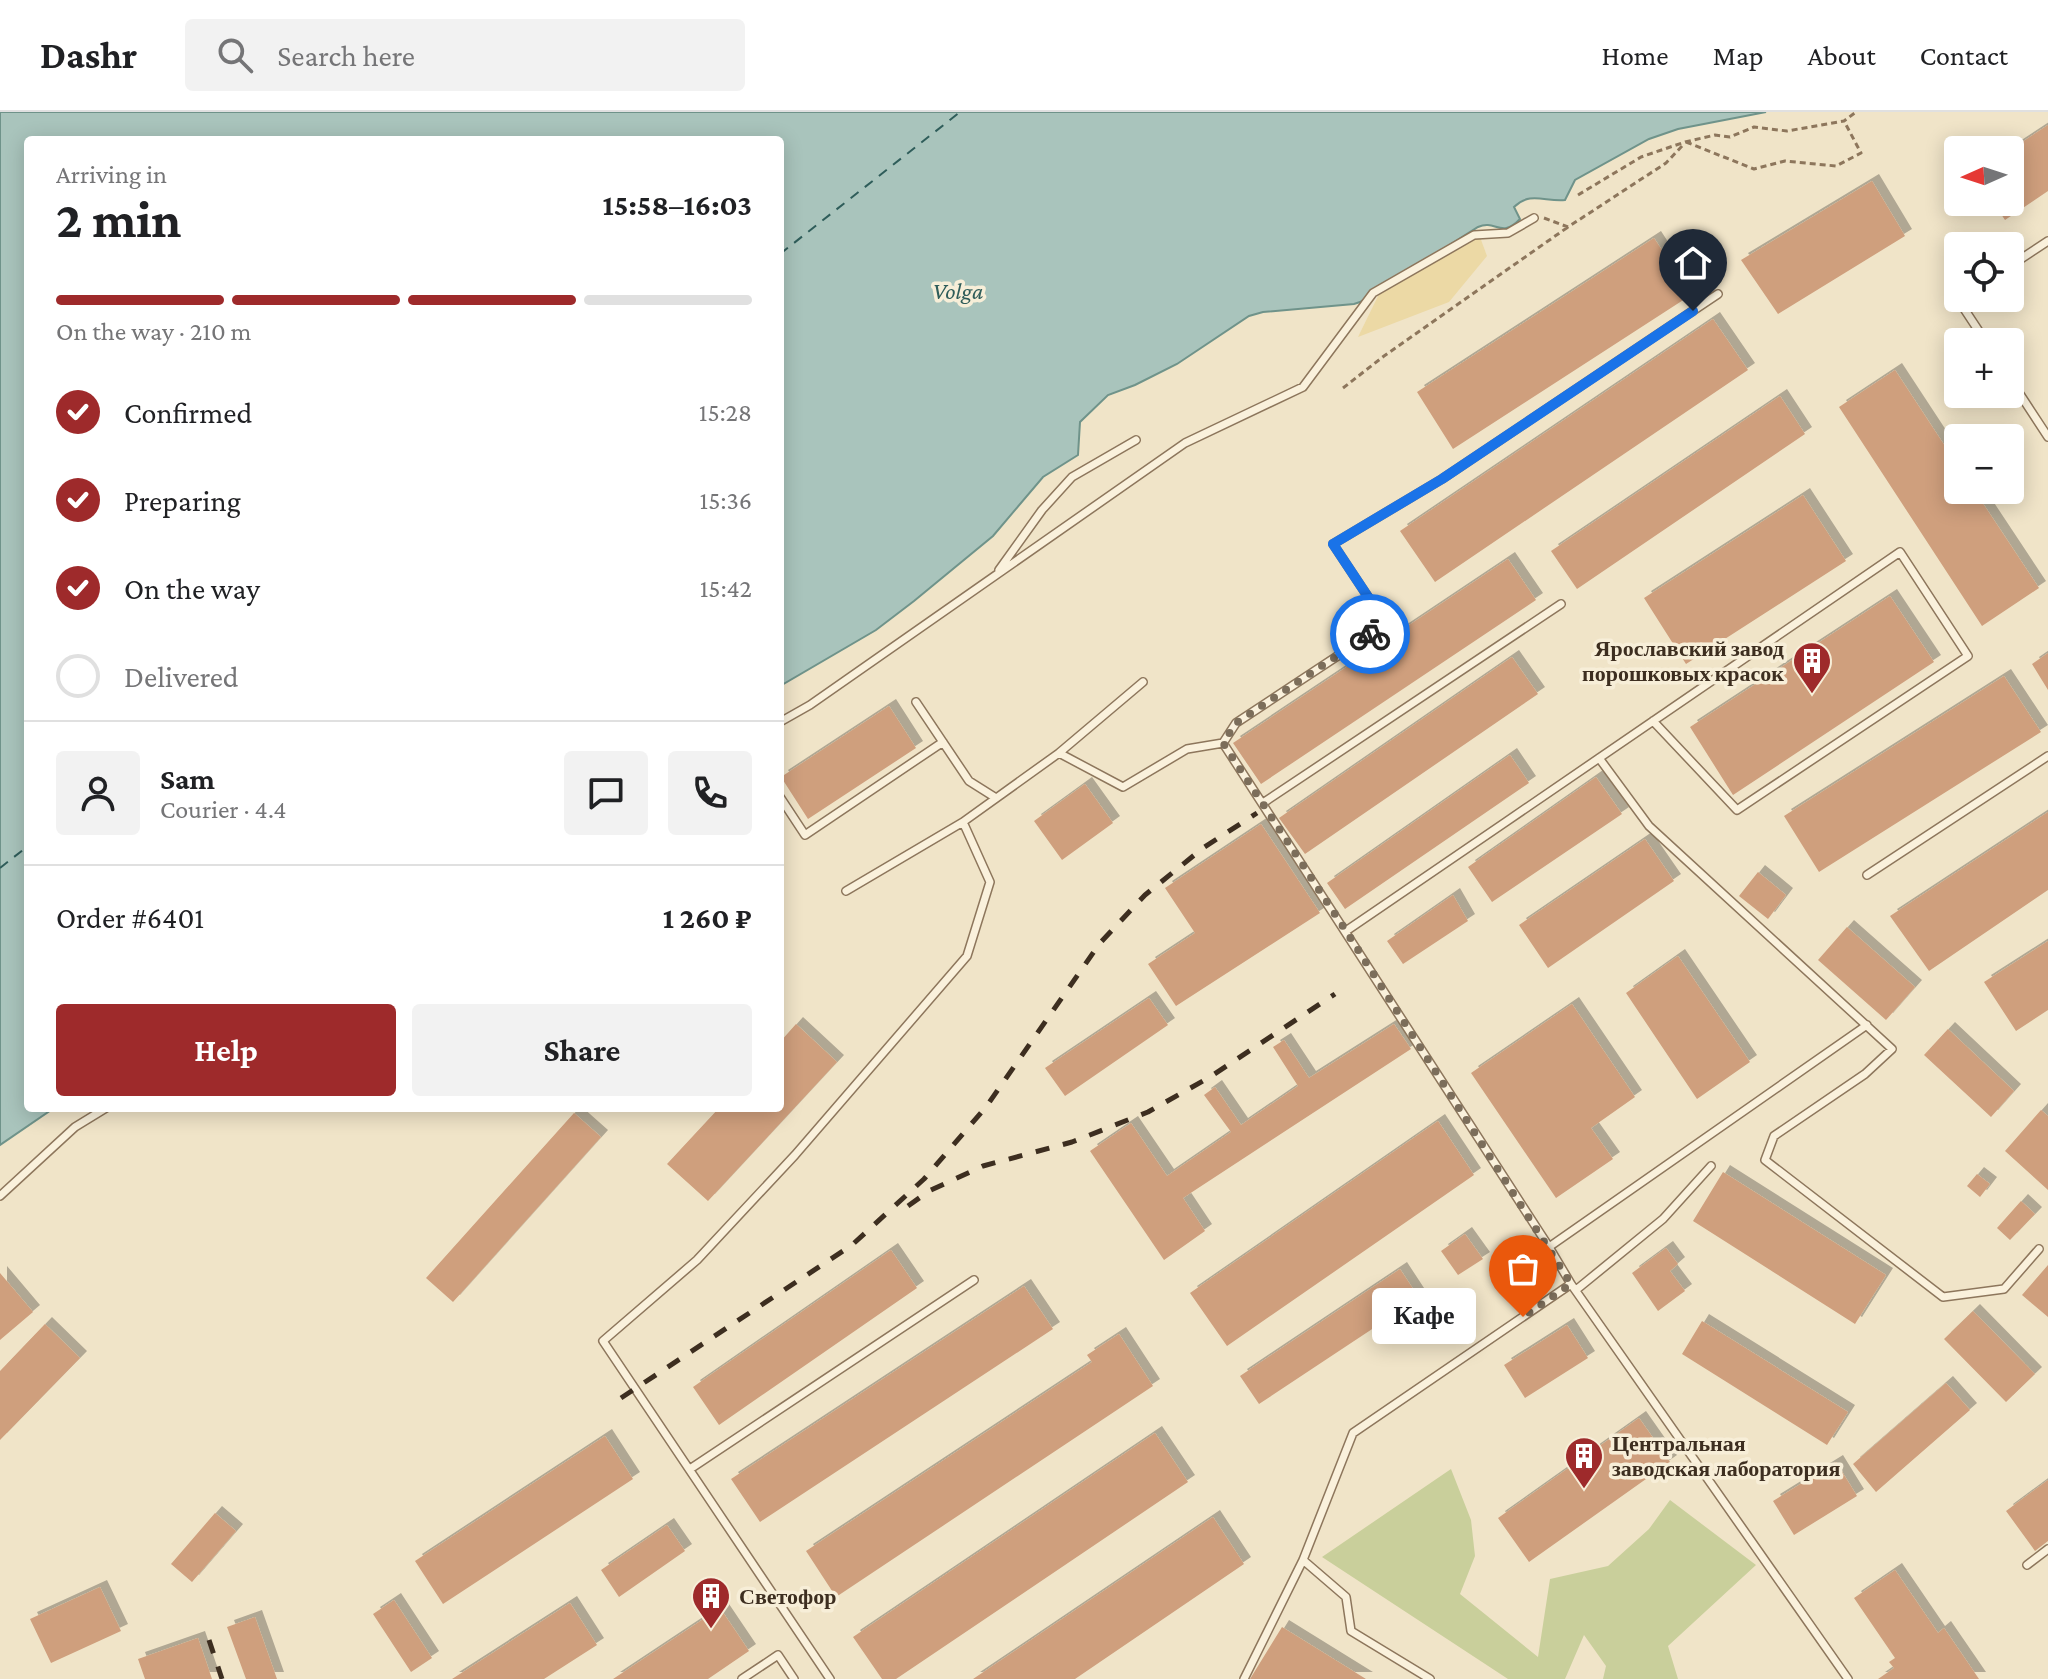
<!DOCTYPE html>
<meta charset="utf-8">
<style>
body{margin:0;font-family:"Crimson Pro",serif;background:#f2f2f2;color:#202124;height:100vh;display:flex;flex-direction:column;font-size:30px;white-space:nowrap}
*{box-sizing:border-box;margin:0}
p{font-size:26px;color:#757577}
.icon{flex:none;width:44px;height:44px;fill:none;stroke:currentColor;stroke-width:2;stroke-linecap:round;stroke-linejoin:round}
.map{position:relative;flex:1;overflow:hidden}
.drawer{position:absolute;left:24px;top:24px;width:760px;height:976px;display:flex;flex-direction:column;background:#fff;border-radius:8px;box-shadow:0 4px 20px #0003}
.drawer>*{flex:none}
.needle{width:52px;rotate:267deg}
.tools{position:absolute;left:1944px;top:24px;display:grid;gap:16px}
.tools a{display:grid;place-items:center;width:80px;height:80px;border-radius:8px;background:#fff;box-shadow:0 4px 20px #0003;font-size:40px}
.pin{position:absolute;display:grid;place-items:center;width:68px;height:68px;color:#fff;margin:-82px -34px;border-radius:50% 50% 50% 0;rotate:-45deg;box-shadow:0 0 8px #0007}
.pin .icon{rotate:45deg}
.courier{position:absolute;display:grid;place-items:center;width:80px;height:80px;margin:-40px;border:6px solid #1a73e8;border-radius:50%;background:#fff;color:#222;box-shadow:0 2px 10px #0007}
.bubble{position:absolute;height:56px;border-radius:8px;background:#fff;box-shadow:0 4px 20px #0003;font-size:26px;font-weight:700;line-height:56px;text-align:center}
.summary em{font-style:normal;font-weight:700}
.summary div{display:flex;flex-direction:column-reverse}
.summary{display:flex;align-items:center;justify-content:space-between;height:136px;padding:0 32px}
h1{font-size:52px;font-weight:700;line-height:60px}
.bar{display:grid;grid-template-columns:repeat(4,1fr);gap:12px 8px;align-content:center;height:96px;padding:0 32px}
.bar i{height:10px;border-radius:6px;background:#e0e0e0}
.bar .on{background:#9e2a2b}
.bar p{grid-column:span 4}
.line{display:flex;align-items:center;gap:20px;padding:0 32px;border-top:2px solid #e0e0e0}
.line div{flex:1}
.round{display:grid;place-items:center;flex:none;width:84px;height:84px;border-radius:8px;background:#f2f2f2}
ol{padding:0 32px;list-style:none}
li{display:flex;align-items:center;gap:24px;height:88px}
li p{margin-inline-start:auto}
li .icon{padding:8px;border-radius:50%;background:#9e2a2b;color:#fff;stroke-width:4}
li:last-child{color:#757577}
li i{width:44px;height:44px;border:4px solid #e0e0e0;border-radius:50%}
.cta{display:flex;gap:16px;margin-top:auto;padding:16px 32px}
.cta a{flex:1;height:92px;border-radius:8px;background:#9e2a2b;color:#fff;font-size:32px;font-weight:700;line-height:92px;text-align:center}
.cta a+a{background:#f2f2f2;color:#202124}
header{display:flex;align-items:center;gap:48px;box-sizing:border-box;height:112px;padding:0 40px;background:#fff;border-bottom:2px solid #e0e0e0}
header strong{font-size:38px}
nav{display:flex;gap:44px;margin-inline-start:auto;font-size:28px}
.search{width:560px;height:72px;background:#f2f2f2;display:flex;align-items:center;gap:20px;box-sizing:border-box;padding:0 28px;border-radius:8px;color:#757577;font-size:30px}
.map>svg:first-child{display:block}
</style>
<header>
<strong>Dashr</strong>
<div class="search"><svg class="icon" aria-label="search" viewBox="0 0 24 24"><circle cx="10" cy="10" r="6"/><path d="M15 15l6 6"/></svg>Search here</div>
<nav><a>Home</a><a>Map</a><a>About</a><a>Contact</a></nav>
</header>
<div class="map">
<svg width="2048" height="1567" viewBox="0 0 2048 1567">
<defs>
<filter id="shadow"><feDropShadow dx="7" dy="-7" stdDeviation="0" flood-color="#0004"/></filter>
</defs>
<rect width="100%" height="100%" fill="#f0e4c8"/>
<!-- green -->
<path fill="#c9cf9b" d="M1451 1357 1471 1408 1475 1444 1460 1482 1538 1545 1550 1467 1608 1454 1649 1417 1670 1388 1756 1453 1668 1534 1678 1567H1603L1606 1554 1584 1523 1565 1567H1508L1322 1445Z"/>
<!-- sand -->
<path fill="#ecd9a5" d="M1480 125 1487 144 1449 190 1358 225 1380 180 1462 131Z"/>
<!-- water -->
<path fill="#a9c4bc" stroke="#6f938a" stroke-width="2" d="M0 0H1766L1678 17 1649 27 1575 68 1565 88C1545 90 1530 79 1514 95L1520 107C1501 127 1496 107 1478 115L1360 190 1354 192 1263 200 1249 204 1177 252 1135 273 1108 283 1080 310 1078 343 1043 365 993 424 914 489 876 518 780 574V28H28V996H54L0 1033Z"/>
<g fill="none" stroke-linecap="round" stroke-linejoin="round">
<!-- ferry -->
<path stroke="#2f5d5a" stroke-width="2" stroke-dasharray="10 8" stroke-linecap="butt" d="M780 142 960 0
M0 756 28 734"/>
</g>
<!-- building -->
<path fill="#cf9f7d" filter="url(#shadow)" d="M2048 13V79L2005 108 1993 90H2010V38Z
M1872 69 1905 124 1778 202 1741 148Z
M1654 126 1691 183 1453 337 1417 280Z
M1713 207 1748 258 1435 470 1400 419Z
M1895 258 1958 354V378H1974L2039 476 1982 514 1839 295Z
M1780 284 1805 322 1577 477 1551 439Z
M1803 383 1846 449 1686 552 1644 486Z
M1508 447 1536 488 1261 672 1233 631Z
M1890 484 1934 550 1733 683 1690 615Z
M2048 541V578L2032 552Z
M1512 545 1538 582 1305 742 1279 706Z
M2004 564 2041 620 1819 760 1784 704Z
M889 594 916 636 808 707 781 665Z
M1510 643 1529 671 1345 797 1327 771Z
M1596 665 1622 702 1492 790 1468 755Z
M1085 672 1113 711 1062 748 1034 709Z
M2048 700V778L1929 859 1890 804Z
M1261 712 1320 801 1176 894 1148 852 1195 821 1165 776Z
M1645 727 1674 769 1548 856 1519 813Z
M1758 760 1786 783 1768 807 1739 784Z
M1453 783 1468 809 1403 852 1387 829Z
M1847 815 1915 875 1886 908 1818 848Z
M2048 829V898L2016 919 1984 870Z
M1678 844 1750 950 1697 987 1626 881Z
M1149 886 1168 913 1065 984 1045 956Z
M1572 892 1635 985 1591 1016 1613 1047 1556 1086 1471 961Z
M796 912 837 950 708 1089 667 1052 719 996H780V930Z
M1394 912 1411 937 1183 1086 1205 1119 1164 1148 1090 1039 1131 1011 1167 1064 1231 1020 1204 983 1215 975 1241 1013 1298 974 1273 935 1284 928 1309 966Z
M1948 917 2014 979 1991 1005 1924 943Z
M2041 998 2048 1004V1078L2005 1039Z
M574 1001 601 1025 453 1190 426 1166Z
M1438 1009 1474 1063 1227 1234 1190 1181Z
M1723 1060 1886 1163 1855 1212 1693 1109Z
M1977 1062 1990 1072 1980 1085 1967 1074Z
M2021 1089 2035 1102 2010 1128 1997 1116Z
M1465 1122 1483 1147 1458 1163 1441 1139Z
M1666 1136 1678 1152 1670 1159 1685 1179 1658 1199 1632 1161Z
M891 1138 917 1176 719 1313 693 1275Z
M2048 1153V1205L2022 1183Z
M1400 1157 1419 1186 1259 1292 1240 1264Z
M0 1161 33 1200 0 1228Z
M1024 1174 1053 1217 760 1410 731 1367Z
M1973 1199 2035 1262 2006 1290 1944 1227Z
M1702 1209 1848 1300 1827 1333 1682 1242Z
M45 1212 80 1246 0 1328V1259Z
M1567 1213 1588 1246 1525 1286 1504 1253Z
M1119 1222 1153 1274 836 1485 806 1439 1092 1250 1087 1243Z
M1946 1271 1970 1298 1876 1380 1853 1352Z
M1639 1306 1670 1350 1529 1450 1498 1406Z
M1155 1321 1188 1370 896 1567H882L853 1525Z
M605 1324 633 1367 443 1492 415 1449Z
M1836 1350 1857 1384 1794 1423 1773 1389Z
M2048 1368V1429L2035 1439 2006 1399Z
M215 1401 236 1419 192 1470 171 1452Z
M1213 1405 1244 1452 1075 1567H973Z
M667 1413 685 1439 619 1485 601 1458Z
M1895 1458 1938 1521 1944 1516 1979 1567H1878L1894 1556 1889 1550 1895 1546 1854 1486Z
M100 1475 121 1519 51 1551 30 1507Z
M394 1488 432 1546 411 1560 373 1502Z
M570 1491 597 1533 544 1567H452Z
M720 1496 749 1539 708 1567H613Z
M255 1505 277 1567H246L227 1515Z
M1282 1515 1366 1567H1250Z
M198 1526 212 1567H145L138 1547Z"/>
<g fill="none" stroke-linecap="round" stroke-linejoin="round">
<!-- service casing -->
<g stroke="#8d765c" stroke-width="10">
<path id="service" d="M2010 154 2048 129
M1964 186 1959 189 1986 230
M2010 267 2048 325
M999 458 1042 398 1072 365 1136 328
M916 590 969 669 996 686
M780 610 810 593 1185 331 1303 275 1373 181 1474 123 1508 121 1534 106
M1223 631 1236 611 1386 512 1333 432 1442 367 1718 182
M1059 641 1143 570
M1599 646 1649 714 1892 937 1865 962 1774 1024 1765 1048 1943 1185 2004 1177 2039 1137
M780 685 805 723 943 630
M1263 691 1561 492
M1867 763 2048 644
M846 779 963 710
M1346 819C1531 693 1716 566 1900 440L1968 544 1737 698 1653 609
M0 1084 75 1015 106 996
M1571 1172 1848 1567
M1576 1178 1663 1107 1711 1054
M690 1357 974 1168
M1303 1448 1346 1485 1351 1519 1430 1567
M2027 1453 2048 1437
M742 1567 778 1543 794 1567
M830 1567 603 1229 697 1148 795 1043 967 844 990 770 963 710 1059 641 1123 675 1187 637 1223 631 1549 1135
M1244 1567 1303 1448 1353 1321 1571 1172 1549 1135 1867 913"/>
</g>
<!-- path -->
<path stroke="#8d765c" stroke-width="3" stroke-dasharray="6 4" stroke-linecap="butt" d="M1686 30 1754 57 1785 49 1836 54 1861 41 1844 9
M1578 83 1641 45 1685 30 1715 23 1730 25 1754 15 1787 19 1844 9 1856 0
M1544 106 1568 115 1666 51 1683 33
M1343 276 1384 244 1568 115"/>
<!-- service -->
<use href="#service" stroke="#faf1dc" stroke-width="7"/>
<!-- rail -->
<path stroke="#3d2e20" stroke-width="5" stroke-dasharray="14 14" stroke-linecap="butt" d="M908 1094 929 1079 983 1054 1072 1030 1148 1000 1210 965 1335 882
M621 1286 852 1133 924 1067 986 995 1100 831 1145 783 1203 736 1257 701
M209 1528 222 1567"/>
</g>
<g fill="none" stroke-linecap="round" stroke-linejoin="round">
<!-- done -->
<path stroke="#7c6e5b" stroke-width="8" stroke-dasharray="0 14.4" d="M1370 522 1236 611 1223 631 1346 819 1571 1172 1523 1205"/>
<!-- route -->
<path stroke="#1a73e8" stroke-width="10" d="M1370 522 1386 512 1333 432 1442 367 1693 199"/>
</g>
<!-- icons -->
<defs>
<g id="building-pin" transform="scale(2)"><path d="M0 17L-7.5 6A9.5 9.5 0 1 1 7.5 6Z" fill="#9e2a2b" stroke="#f7eed8"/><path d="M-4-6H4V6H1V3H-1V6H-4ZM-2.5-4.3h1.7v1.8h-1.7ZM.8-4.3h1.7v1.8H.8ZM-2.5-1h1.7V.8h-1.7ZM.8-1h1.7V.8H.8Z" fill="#fff"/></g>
</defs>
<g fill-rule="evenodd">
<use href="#building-pin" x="1812" y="549"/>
<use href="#building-pin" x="1584" y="1344"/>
<use href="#building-pin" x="711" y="1484"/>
</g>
<g text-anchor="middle" stroke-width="7" stroke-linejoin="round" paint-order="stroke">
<!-- poi labels -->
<g font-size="22" font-weight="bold" fill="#3d2e20" stroke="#f7eed8" text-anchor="start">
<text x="1784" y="544" text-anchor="end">Ярославский завод<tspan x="1784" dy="25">порошковых красок</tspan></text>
<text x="1612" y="1339">Центральная<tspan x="1612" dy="25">заводская лаборатория</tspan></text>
<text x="739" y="1492">Светофор</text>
</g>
<!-- water labels -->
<g font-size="24" font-style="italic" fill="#2f5d5a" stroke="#f7eed8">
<text x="958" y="187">Volga</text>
</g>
</g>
</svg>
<div class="tools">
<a><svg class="needle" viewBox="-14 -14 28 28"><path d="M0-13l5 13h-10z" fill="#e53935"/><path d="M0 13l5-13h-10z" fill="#757577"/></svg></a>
<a><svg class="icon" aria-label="locate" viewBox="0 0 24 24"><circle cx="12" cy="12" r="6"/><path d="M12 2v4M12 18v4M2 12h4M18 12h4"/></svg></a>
<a>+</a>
<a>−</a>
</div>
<div class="pin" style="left:1523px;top:1205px;background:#ea580c"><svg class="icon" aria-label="bag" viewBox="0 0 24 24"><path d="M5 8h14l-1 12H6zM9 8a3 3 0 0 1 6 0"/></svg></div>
<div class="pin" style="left:1693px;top:199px;background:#1f2937"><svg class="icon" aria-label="home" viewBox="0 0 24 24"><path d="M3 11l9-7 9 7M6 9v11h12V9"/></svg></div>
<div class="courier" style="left:1370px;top:522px"><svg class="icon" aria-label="bike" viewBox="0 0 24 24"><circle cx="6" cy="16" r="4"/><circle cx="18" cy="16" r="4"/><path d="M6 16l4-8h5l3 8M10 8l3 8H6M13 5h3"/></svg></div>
<div class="bubble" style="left:1372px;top:1176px;width:104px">Кафе</div>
<section class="drawer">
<div class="summary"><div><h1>2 min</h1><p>Arriving in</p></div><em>15:58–16:03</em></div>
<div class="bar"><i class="on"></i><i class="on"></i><i class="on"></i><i></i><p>On the way · 210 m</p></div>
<ol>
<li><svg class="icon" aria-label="check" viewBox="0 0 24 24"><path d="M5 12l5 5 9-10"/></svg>Confirmed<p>15:28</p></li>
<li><svg class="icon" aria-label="check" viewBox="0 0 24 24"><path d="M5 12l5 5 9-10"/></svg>Preparing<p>15:36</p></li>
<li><svg class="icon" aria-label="check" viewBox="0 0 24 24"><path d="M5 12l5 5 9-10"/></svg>On the way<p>15:42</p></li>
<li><i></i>Delivered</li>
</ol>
<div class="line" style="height:144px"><a class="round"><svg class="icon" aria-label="person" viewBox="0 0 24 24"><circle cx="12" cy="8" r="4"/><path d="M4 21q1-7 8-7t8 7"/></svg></a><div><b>Sam</b><p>Courier · 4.4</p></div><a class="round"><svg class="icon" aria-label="chat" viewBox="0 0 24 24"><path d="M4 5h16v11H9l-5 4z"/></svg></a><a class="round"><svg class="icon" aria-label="phone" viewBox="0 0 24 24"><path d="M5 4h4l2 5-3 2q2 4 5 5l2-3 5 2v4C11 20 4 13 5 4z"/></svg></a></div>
<div class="line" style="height:104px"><div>Order #6401</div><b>1 260 ₽</b></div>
<div class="cta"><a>Help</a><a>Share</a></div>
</section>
</div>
